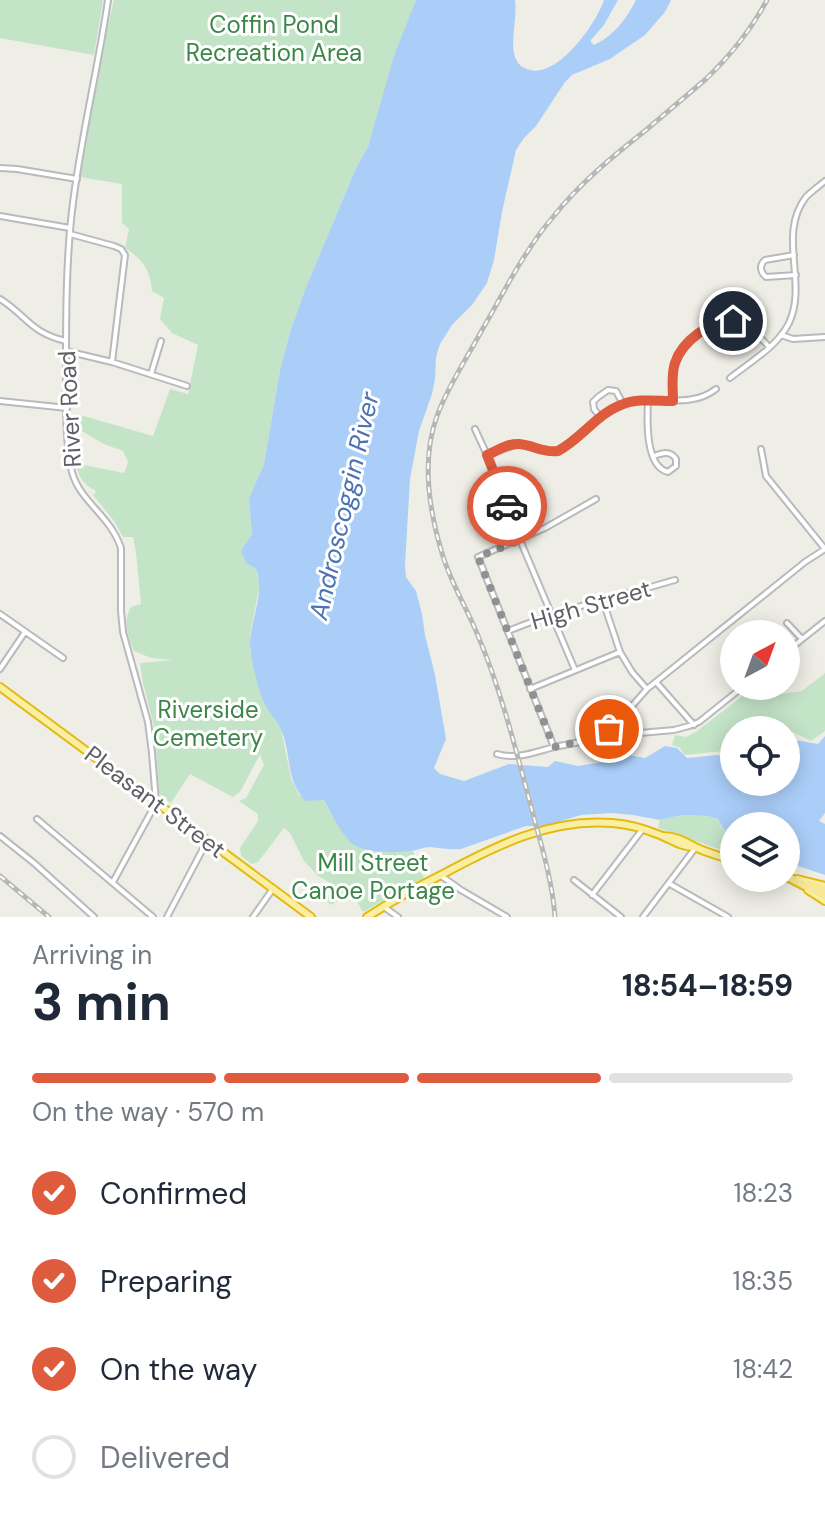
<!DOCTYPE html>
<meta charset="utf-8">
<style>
body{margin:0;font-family:"DM Sans",sans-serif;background:#f6f6f7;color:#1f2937;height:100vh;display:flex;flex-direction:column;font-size:30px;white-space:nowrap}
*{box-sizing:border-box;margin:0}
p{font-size:26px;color:#747a83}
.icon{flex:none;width:44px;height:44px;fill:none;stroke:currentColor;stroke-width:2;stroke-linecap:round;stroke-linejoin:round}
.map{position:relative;height:917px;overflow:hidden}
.panel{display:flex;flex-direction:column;background:#fff;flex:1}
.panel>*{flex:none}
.needle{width:52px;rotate:41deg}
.fabs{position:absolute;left:720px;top:620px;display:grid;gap:16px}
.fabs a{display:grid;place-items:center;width:80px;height:80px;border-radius:50%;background:#fff;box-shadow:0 4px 20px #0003;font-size:40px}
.pin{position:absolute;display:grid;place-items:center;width:68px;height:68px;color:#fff;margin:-34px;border:4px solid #fff;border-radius:50%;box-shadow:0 2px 8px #0007}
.courier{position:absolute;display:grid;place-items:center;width:80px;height:80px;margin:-40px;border:6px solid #de5b3d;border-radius:50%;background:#fff;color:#222;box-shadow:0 2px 10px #0007}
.headline em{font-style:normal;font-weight:700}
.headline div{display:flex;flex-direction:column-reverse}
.headline{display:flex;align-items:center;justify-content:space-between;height:136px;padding:0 32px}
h1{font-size:52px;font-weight:700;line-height:60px}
.bar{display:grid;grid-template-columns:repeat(4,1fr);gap:12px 8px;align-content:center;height:96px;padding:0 32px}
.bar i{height:10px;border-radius:6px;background:#e0e1e3}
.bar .selected{background:#de5b3d}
.bar p{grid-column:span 4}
ol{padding:0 32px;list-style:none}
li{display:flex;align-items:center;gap:24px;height:88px}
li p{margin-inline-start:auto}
li .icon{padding:8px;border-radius:50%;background:#de5b3d;color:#fff;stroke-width:4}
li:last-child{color:#747a83}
li i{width:44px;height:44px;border:4px solid #e0e1e3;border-radius:50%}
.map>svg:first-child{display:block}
</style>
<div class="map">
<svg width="825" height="917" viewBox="0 0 825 917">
<rect width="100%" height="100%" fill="#efeee6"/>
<!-- green -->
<path fill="#c4e4c8" d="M0 0H103L94 55 0 38Z
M114 0H416L368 147 356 168 306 287 290 332 280 370 264 464 249 498 252 534 247 564 255 568 260 583 250 635V649L263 700 281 729 291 778 299 795 324 800 330 813 355 846 385 852 413 851 424 878 363 912 355 898H352L348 895 331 905 325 900 333 890 338 892 341 889 318 876 304 861 290 833 284 828 258 862 252 864 241 856 240 848 258 821V814L239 801 246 798 264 765 260 755 264 747 240 792 233 797 190 774 171 803 161 797 159 792 155 730 143 683 140 663 173 660 151 658 134 651C128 636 122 622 131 607L141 604 136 552 133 537H123L114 521 93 495 96 492 95 490C82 485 79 475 75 463 90 466 108 470 124 473L128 462 123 451 104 444 80 430 77 414 153 436 170 389 188 394 198 345 172 333 160 319 164 298 152 291C150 269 143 260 125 248L129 229 122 223V184L80 177 102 51Z
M825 673V731L811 741C790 729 769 723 745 721L740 730H734V750L684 755 680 748 672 745 675 735 686 737 696 732 746 693 767 696 802 691Z
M682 815 707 816 718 819 732 847 730 853 658 828 660 820Z"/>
<!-- water -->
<path fill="#abcef9" d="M416 0H515C518 18 508 47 517 61 520 66 522 67 527 69 556 81 596 24 604 0H618L604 25 591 40V42L594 45C614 36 626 19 636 0H671L665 12 645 35 610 59 572 75 565 82 536 126 524 138 516 150 502 212 494 260 487 283 472 305 452 325 440 344 436 357 435 379 432 394 419 431 410 479 405 565 406 577 416 591 422 614 425 635 435 675 446 739 434 768 440 774 464 781 509 764 548 767 555 761 578 766 615 760 628 755 645 758 665 746 677 748 687 758 718 755 729 760 734 757V782H786V753L788 752 786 751V732L795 738V740L818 744 825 736V813L819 821 825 824V875L786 862V826H748V823L744 821 743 826H734V848L718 819 707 816 682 815 660 820 633 815 611 813 581 815 545 826H526L461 849C450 850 441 848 430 847 424 847 418 850 411 851 396 853 370 853 356 846 344 840 330 812 324 800L305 801C285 777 292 758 282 732 278 721 268 712 263 701 257 685 252 663 250 647 249 623 267 589 255 568L247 564 241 551 252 534 249 498 264 464 280 370 290 332 306 287 356 168 368 147 394 56Z"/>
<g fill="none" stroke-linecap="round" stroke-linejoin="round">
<!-- minor casing -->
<g stroke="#b8babe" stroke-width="8">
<path id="minor" d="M0 168 17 169 77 179
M0 216 70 228
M70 234 114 246 121 249 125 255 112 362
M794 255 765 260C759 265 760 272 766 277L796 275
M0 299C27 316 31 333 66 341
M781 335 793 339 825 337
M66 351 112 362 187 386
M151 374 161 341
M730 378C750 362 777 347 789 323 808 283 777 234 806 197 812 191 819 186 825 181
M0 401 67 408
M648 401C647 420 645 467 668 472L676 466V459C670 450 662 453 654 456
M673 401C673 389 671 374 675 363 679 352 687 345 694 338 724 310 745 319 769 347
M601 418 594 409 593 402 598 397 608 390 616 391 623 404
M475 429 487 455 520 540 575 670
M761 449 766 476 825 549
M487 455 518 444 549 452 558 451C582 438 598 411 625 403 655 394 689 410 716 389
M596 499 545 528 478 557 554 747 617 735 674 730 689 726 699 722 744 686
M602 598 620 652 632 672 646 688
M0 614 63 658
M787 623 802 639
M508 631C562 609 619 596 675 580
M786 652 825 621
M0 669 25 632
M656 682 694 725
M530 689 620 652
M596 737 616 724 647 689 805 562 825 549
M497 754C516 760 535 752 554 747
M37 819 153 917
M0 836 34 863 94 917
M440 875 461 890 507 917
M574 880 621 917
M113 882 156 803
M670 884 728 917
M592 895 642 830
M384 907 398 917
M167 917 207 841
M253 917 272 890
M643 917 696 847"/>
</g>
<!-- tertiary casing -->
<g stroke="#b8babe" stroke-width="8">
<path id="tertiary" d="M108 0C98 70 80 140 72 211 66 263 66 316 66 369 66 398 65 445 72 472 80 502 110 515 121 548V611L123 632 148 722 152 753 156 802"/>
</g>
<!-- trunk casing -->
<g stroke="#e4ba10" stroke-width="10">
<path id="trunk" d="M0 687 311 917
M663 836C675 836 684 841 695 847 707 853 721 856 734 861
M797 879 825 886
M808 890 825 901
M367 917C392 901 417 887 443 874 495 846 550 818 612 823 628 824 645 829 660 835 672 840 681 847 695 847"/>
</g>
<!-- motorway casing -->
<g stroke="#e4ba10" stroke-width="11">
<path id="motorway" d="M788 877 825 896
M810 884 825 890"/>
</g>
<!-- minor -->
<use href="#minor" stroke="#fff" stroke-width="4"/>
<!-- tertiary -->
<use href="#tertiary" stroke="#fff" stroke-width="4"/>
<!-- trunk -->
<use href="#trunk" stroke="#f8efa2" stroke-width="6"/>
<!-- motorway -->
<use href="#motorway" stroke="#f6e895" stroke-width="7"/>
<!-- rail casing -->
<g stroke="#b6b7b7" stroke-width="5">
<path id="rail" d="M0 876 49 917
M555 917C552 877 539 838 529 799 514 742 499 684 476 631 465 605 450 581 442 553 429 510 421 460 437 416 448 386 467 358 482 330 504 292 524 251 553 217 580 183 612 157 646 130 666 113 686 96 706 79 730 56 751 30 767 0"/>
</g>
<!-- rail -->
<use href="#rail" stroke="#fff" stroke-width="2" stroke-dasharray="6" stroke-linecap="butt"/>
</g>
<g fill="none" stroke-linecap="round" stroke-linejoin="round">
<!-- done -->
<path stroke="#909292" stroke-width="8" stroke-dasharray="0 14.4" d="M507 506 520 540 478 557 554 747 593 739 609 729"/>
<!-- route -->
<path stroke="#de5b3d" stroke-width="10" d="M507 506 487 455C497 451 508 443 519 444 533 445 543 453 558 451 581 439 597 414 621 405 637 398 657 401 673 401 673 389 671 374 675 363 682 341 711 320 733 321"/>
</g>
<g text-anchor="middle" stroke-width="6" stroke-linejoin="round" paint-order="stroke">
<!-- park labels -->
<g font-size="24" fill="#3c8548" stroke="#fff">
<text x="274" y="33">Coffin Pond<tspan x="274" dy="28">Recreation Area</tspan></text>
<text x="208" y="718">Riverside<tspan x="208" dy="28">Cemetery</tspan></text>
<text x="373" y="871">Mill Street<tspan x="373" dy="28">Canoe Portage</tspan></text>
</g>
<!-- street labels -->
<g font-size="24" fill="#5d6065" stroke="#fff">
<text transform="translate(70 409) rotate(-93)" y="8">River Road</text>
<text transform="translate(591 605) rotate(-16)" y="8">High Street</text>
<text transform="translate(155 802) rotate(37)" y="8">Pleasant Street</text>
</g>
<!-- water labels -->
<g font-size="26" font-style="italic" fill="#4b72b3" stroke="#fff">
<text transform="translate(344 506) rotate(-77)" y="9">Androscoggin River</text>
</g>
</g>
</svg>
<div class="fabs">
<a><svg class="needle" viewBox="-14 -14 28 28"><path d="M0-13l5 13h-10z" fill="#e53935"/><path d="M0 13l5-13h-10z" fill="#747a83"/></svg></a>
<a><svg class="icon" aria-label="locate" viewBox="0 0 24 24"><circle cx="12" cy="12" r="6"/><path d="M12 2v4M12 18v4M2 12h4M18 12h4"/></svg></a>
<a><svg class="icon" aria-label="layers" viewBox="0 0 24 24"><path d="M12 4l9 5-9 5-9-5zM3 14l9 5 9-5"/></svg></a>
</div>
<div class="pin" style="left:609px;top:729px;background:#ea580c"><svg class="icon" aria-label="bag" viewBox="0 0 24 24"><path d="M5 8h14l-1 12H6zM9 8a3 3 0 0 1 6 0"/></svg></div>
<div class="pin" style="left:733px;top:321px;background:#1f2937"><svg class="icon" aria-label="home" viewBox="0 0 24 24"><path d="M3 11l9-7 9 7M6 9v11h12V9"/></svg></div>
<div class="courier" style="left:507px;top:506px"><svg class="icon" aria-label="car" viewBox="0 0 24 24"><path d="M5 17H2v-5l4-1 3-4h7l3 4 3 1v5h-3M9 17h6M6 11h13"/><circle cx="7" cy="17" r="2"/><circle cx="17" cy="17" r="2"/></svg></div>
</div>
<section class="panel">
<div class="headline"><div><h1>3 min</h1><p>Arriving in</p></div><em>18:54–18:59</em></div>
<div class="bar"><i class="selected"></i><i class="selected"></i><i class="selected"></i><i></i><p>On the way · 570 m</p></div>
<ol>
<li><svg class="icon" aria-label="check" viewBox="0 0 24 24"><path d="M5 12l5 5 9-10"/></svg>Confirmed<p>18:23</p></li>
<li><svg class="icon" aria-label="check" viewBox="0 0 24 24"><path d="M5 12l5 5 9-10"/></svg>Preparing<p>18:35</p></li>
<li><svg class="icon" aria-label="check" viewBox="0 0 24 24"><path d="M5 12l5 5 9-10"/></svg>On the way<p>18:42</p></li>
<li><i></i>Delivered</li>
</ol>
</section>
